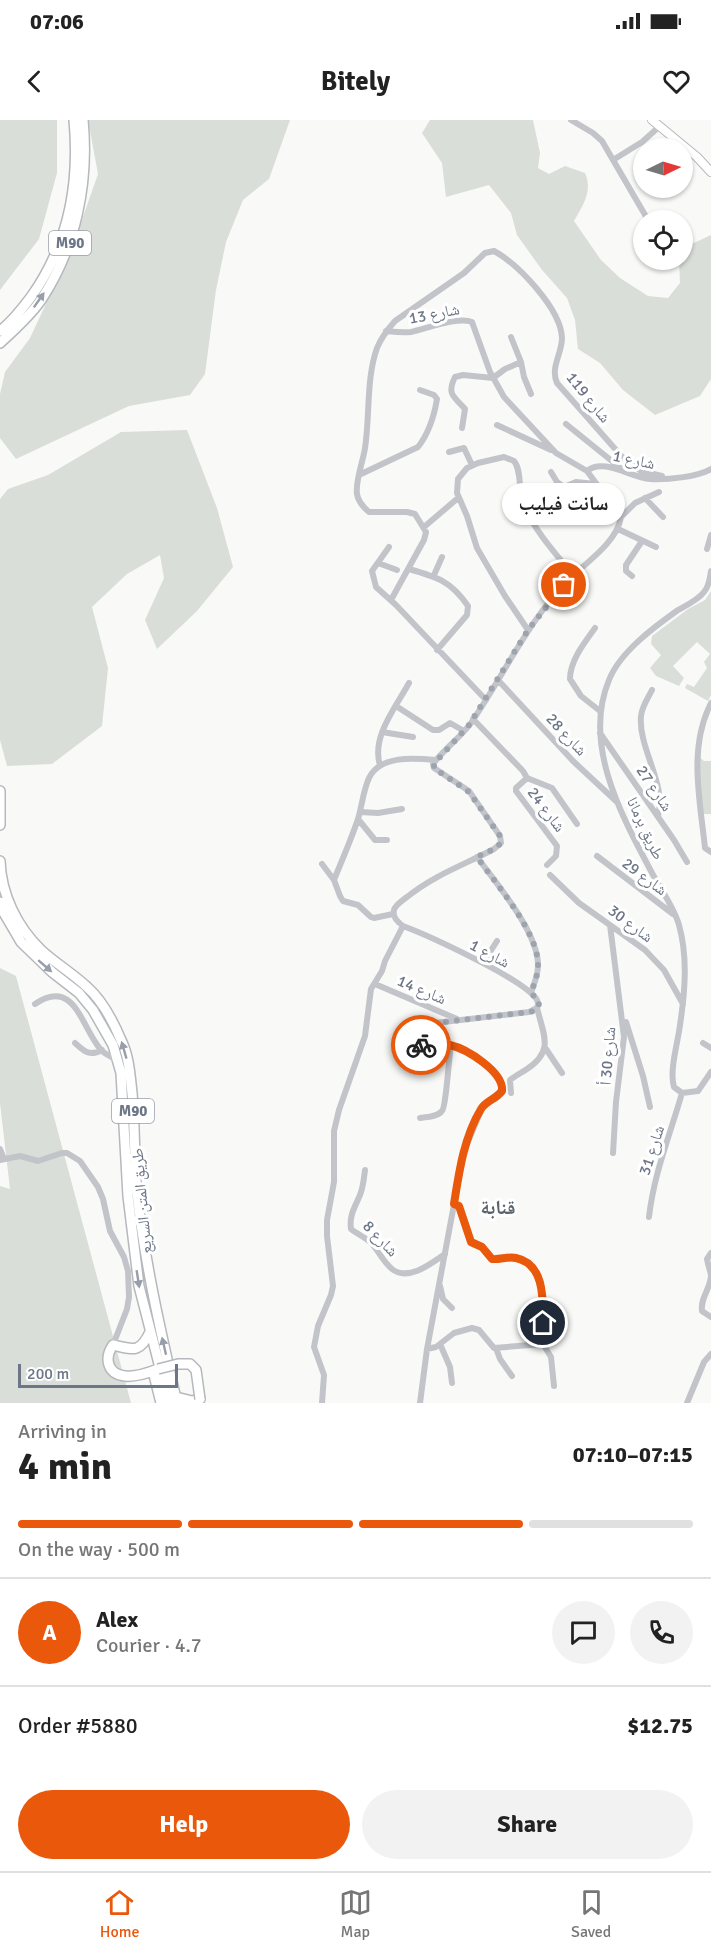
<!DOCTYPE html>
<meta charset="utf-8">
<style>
body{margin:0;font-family:Signika,"Noto Naskh Arabic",sans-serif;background:#f2f2f2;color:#222;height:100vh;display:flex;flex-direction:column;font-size:22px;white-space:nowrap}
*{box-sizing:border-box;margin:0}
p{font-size:20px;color:#767676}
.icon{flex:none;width:33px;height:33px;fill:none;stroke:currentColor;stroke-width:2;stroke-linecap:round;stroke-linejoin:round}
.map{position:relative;height:1283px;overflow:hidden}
.panel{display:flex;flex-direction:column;background:#fff;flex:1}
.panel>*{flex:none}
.needle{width:39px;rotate:85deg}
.fabs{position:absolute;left:633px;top:18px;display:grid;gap:12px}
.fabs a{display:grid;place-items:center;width:60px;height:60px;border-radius:50%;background:#fff;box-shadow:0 2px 4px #0004;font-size:30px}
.scale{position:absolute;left:18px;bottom:15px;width:160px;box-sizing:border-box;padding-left:6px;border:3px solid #6c7686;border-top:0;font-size:16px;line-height:21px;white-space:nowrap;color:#6c7686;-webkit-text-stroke:4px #fff;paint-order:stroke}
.pin{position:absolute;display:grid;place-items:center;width:51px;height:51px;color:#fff;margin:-26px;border:3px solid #fff;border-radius:50%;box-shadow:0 2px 6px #0007}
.courier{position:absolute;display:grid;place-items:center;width:60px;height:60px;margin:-30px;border:4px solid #ea580c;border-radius:50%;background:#fff;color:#222;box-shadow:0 2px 8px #0007}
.bubble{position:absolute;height:42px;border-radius:21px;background:#fff;box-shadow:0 2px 4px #0004;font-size:20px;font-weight:800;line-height:42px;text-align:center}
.summary em{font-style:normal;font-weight:800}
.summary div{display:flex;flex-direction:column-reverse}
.summary{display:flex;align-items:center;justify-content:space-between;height:102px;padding:0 18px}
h1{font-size:39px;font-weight:800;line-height:45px}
.bar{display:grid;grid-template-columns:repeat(4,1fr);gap:9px 6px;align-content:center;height:72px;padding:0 18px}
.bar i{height:8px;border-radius:4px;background:#e0e0e0}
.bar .selected{background:#ea580c}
.bar p{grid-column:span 4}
.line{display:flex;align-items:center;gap:15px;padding:0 18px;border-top:2px solid #e0e0e0}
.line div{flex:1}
.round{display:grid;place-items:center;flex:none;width:63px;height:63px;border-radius:32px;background:#f2f2f2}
.primary-button{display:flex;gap:12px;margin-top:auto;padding:12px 18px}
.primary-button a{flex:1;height:69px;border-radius:36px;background:#ea580c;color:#fff;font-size:24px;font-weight:800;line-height:69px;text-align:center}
.primary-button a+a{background:#f2f2f2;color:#222}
.status{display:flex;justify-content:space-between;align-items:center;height:42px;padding:0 30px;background:#fff;direction:ltr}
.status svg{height:16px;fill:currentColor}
header{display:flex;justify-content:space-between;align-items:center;height:78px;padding:0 18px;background:#fff;font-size:27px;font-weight:800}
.dock{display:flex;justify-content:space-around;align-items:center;height:84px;border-top:2px solid #e0e0e0;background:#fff;font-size:16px;color:#767676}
.dock a{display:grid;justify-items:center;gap:3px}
.dock .selected{color:#ea580c}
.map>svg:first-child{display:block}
</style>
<div class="status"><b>07:06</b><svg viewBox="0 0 49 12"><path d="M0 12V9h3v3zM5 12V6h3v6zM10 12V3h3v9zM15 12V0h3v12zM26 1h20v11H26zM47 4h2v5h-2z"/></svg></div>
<header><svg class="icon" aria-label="back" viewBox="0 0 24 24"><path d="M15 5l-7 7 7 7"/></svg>Bitely<svg class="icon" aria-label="heart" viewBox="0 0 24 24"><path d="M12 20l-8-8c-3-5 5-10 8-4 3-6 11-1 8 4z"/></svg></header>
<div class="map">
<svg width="711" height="1283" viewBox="0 0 711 1283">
<rect width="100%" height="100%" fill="#f9faf8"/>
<!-- green -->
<path fill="#d9ded8" d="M0 0H57V53L39 119 0 170Z
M88 0H290L269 59 243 80 226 122 216 170 205 254 190 275 129 286 16 339 0 318V274L5 252 30 218 72 128 98 54Z
M430 0H533L540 33 538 48 549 54 565 46 585 53C593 71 583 85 574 101L601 140 620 158 648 176 668 178 680 163 679 140H682L683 128 711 115V259L700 276 655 295 623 270 600 243 578 229 575 200 567 178 542 150 517 115 511 93 489 65 446 77 442 43 422 13Z
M187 310 217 388 233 447 197 491 157 529 145 500 164 458 160 435 127 454 92 487 108 548 102 606 52 644 7 646 0 620V379L8 369 48 355 121 312Z
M711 471V575L708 581 685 568 687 564 694 567 707 548 704 542 710 534 697 522 673 546 684 558 679 566 656 556 650 548 661 535 651 524 652 516 688 489 705 480Z
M698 636 704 641H711V694H704L702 689Z
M0 848 16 856 131 1283H0V1066L10 1069 0 983Z"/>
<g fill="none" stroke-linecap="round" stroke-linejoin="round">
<!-- major casing -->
<g stroke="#b6b8bd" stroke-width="10">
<path id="major" d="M652 0 697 37 711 52"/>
</g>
<!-- highway casing -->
<g stroke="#b5b8bc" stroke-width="12">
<path id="highway" d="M0 211C12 202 22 189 31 177 69 124 80 64 74 0
M0 223C14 210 30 196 41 180 76 127 89 63 83 0
M0 671V705
M0 741C1 774 17 807 41 830 55 843 72 853 87 867 102 880 113 901 121 920 129 936 130 955 132 973 135 1006 134 1040 137 1073 145 1144 161 1213 177 1283
M0 782 4 793 21 822 52 852 79 873 93 890 113 925 121 953 128 1076 139 1166 169 1283
M150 1212C140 1233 134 1230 113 1225 104 1238 107 1254 125 1256 136 1257 148 1253 158 1249
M153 1251 161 1283
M176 1277 192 1281 200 1279"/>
</g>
<!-- minor -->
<path stroke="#c2c4c9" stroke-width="6" d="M571 0 593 13 602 21 648 100
M613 40 642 22 660 6
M386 211C395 212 402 213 411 212 426 209 458 196 472 202L490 252 504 277 556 333 587 351
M511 217 521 242 524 257 531 274
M566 304 623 350
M497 305 551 330
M462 308 465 289C455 277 446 275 455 257L463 255 493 258 505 249 521 242
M449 332 464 328 472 345
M551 352 557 362 564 367 576 362 595 364
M359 355 418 327C429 313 434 297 437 279L434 275 420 270
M645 378 663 397
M621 397 635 383 659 372
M424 407 458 378
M618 409 656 427
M389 427 372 451 376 467 396 485 486 580
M707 429 711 415
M378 443 397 450
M409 449C437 457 451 461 468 486L467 495 437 530
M711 451C710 458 709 467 704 472 698 480 687 485 678 490 654 507 620 532 609 560 582 625 622 696 652 753 661 770 674 787 679 805 688 837 685 872 680 905 678 922 669 951 674 967L682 973 698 971 711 952
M434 455 442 437
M632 456 626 451V445L642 421
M391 480 424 420 426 412 415 394 407 392H369C363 387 358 381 357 374 355 361 363 342 365 328 370 296 366 259 377 228 381 218 388 209 395 201L464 153 485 133 494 131C518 144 561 189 562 218 562 234 550 247 557 263L624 339 641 351 662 356
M595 508C584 523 570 541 570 559L581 576 600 591
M528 510 505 476 477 428 467 396 457 373 458 359 467 348 478 343 504 337 514 341C522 350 518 372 524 386 535 411 556 434 573 455
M498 560 573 641 617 682
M652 570C648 578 642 586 641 596 638 628 667 664 658 696
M711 583C688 628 700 680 705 728L711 732
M396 586 433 610H439L450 603 464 611
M473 599 523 651 527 658 516 668V671L557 726 556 736 547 745
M382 612 413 617
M600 613 674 720 687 742
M380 645C371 617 396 587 409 563
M527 658 552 668 577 704
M360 692 378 693 402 689
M358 699 375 720H387
M597 736 673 794
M477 737C496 763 539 813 538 846 538 855 534 864 531 873
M322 744 334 760 340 776 343 781 358 785 371 797 374 798 393 794
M550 755 579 783 645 830 664 850 683 884
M334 760C342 740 351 720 358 699 362 686 363 671 369 658 380 635 414 638 436 640
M610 805 624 917 616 982 613 1033
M483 843 497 821
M375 864 457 899
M35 884C75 857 81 907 101 930 106 935 112 937 117 940
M626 902 643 956 650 987
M75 923C84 931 89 937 102 930
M703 923 711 928
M546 929 562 953
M511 973 510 960C515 956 521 953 527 949 554 931 544 916 537 888
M420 998C428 997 437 997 442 991 446 987 449 936 451 925
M0 1029 4 1039
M0 1040 20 1036 38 1041 62 1033H67L80 1041 98 1067 103 1079 110 1111 124 1137 128 1151 129 1177 127 1189 113 1225
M365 1050C364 1058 363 1068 360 1075 355 1087 349 1095 351 1109 357 1114 365 1117 371 1123 379 1131 383 1142 392 1149 408 1162 432 1143 445 1134
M454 1084 460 1089 471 1122 482 1127 492 1139 519 1138 529 1144 537 1155 543 1174V1224L551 1237 554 1266
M649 1097C654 1053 670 1015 682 973
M711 1133 707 1139C708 1145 710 1150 711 1155 711 1168 700 1178 702 1191L711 1197
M440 1166 443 1179 452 1188
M440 1224 450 1247 452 1263
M496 1228 500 1239 512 1256
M427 1229 436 1227 454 1213 472 1208 479 1210 494 1228 543 1224
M322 1283 324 1255 314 1227 318 1206 331 1175 333 1166 327 1116V1100L334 1062V1011L339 990 365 916 371 869 382 851 385 841 403 806
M420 1283 427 1229 464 1031 483 986 498 977 502 966C497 949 468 929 451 925 441 923 432 926 422 926L418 924 417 922 424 910 435 903 529 892 537 888C538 884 539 884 537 880 526 860 427 815 403 806 398 802 392 797 394 790 395 785 403 780 407 777 434 755 464 745 494 729L501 723 500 716 469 671 434 648 433 644C444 629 460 618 471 603 504 555 528 501 569 459 587 442 617 422 621 397L587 351C604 337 631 358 650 359 667 360 697 357 711 349
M687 1283 704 1242 711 1234"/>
<!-- major -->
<use href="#major" stroke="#fff" stroke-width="8"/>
<!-- highway -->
<use href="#highway" stroke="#fff" stroke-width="9"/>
<!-- highway-bridge casing -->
<g stroke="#b5b8bc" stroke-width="12" stroke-linecap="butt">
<path id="highway-bridge" d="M158 1249 178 1244H190L196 1250 200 1279"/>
</g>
<!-- highway-bridge -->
<use href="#highway-bridge" stroke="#fff" stroke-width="9"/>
</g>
<!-- one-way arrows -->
<defs><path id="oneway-solid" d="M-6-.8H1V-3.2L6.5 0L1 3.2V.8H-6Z" transform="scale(1.5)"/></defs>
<g fill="#989faa">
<use href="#oneway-solid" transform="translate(39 180) rotate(-55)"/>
<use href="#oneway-solid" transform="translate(45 846) rotate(41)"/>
<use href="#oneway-solid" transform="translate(124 930) rotate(-106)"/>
<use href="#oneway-solid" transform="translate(138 1159) rotate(81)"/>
<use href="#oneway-solid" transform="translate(164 1226) rotate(-103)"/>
</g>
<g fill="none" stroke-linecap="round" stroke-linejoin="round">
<!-- done -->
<path stroke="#9da4ae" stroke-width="6" stroke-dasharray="0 10.8" d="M421 925 417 922C420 912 426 907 435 903L529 892 534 891 539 885 538 880 531 873C534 864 538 855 538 846 539 813 496 764 477 737L494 729 501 723 500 716 469 672 434 648V644L469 605 528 510 564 465"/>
<!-- route -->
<path stroke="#ea580c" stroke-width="8" d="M421 925C431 927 440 923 450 925 467 929 504 952 502 971 496 979 486 981 481 989 464 1017 459 1052 454 1084L459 1086 471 1122 482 1127 492 1139C500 1140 508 1136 516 1138 545 1144 543 1180 543 1203"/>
</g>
<g text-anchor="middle" stroke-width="6" stroke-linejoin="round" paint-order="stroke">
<!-- shield labels -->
<g fill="#fff" stroke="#989faa" stroke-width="1.5">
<rect x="49" y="111" width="42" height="24" rx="4.5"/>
<rect x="112" y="979" width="42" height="24" rx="4.5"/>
</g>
<g font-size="15" font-weight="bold" fill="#6c7686">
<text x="70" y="128">M90</text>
<text x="133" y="996">M90</text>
</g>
<!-- street labels -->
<g font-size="16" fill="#6c7686" stroke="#fff">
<text transform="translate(434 193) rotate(-11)" y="6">شارع 13</text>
<text transform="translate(589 277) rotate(51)" y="6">شارع 119</text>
<text transform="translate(634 339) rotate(12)" y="6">شارع 1</text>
<text transform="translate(567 614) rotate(47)" y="6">شارع 28</text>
<text transform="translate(655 668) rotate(56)" y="6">شارع 27</text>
<text transform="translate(547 689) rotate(53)" y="6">شارع 24</text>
<text transform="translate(646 708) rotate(65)" y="6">طريق برمانا</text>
<text transform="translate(645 756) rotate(37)" y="6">شارع 29</text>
<text transform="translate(631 803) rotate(37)" y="6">شارع 30</text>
<text transform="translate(490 833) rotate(28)" y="6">شارع 1</text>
<text transform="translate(422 869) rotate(23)" y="6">شارع 14</text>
<text transform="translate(607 936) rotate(-85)" y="6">شارع 30 أ</text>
<text transform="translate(651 1030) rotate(-72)" y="6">شارع 31</text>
<text transform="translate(141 1081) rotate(-95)" y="6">طريق المتن السريع</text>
<text transform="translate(381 1118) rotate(46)" y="6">شارع 8</text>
</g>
<!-- quarter labels -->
<g font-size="20" font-weight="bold" fill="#59616c" stroke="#fff">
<text x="498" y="1094">قنابة</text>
</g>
</g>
</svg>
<div class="fabs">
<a><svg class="needle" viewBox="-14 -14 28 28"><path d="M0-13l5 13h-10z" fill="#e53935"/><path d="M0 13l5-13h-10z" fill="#767676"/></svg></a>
<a><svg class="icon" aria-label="locate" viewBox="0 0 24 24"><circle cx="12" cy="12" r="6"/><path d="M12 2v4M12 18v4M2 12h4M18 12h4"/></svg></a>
</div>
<div class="scale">200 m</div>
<div class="pin" style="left:564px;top:465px;background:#ea580c"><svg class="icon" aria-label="bag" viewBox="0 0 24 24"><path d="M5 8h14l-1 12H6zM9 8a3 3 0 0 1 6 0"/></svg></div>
<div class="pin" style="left:543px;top:1203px;background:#1f2937"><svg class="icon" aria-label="home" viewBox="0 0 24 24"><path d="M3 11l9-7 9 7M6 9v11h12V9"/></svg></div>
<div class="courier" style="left:421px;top:925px"><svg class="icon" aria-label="bike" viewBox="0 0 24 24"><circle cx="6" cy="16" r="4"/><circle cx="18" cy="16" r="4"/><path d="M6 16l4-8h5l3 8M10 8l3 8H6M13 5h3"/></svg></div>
<div class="bubble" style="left:502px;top:363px;width:123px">سانت فيليب</div>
</div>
<section class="panel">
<div class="summary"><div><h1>4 min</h1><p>Arriving in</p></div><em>07:10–07:15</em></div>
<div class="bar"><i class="selected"></i><i class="selected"></i><i class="selected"></i><i></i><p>On the way · 500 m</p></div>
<div class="line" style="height:108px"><b class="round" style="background:#ea580c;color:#fff">A</b><div><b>Alex</b><p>Courier · 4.7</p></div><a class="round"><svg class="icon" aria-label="chat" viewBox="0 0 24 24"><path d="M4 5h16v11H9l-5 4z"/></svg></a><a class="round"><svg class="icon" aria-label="phone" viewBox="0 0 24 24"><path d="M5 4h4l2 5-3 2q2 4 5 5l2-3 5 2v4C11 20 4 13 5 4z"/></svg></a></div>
<div class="line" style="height:78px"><div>Order #5880</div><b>$12.75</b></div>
<div class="primary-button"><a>Help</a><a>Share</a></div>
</section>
<nav class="dock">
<a class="selected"><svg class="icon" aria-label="home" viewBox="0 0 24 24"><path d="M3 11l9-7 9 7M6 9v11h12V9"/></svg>Home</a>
<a><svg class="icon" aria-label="map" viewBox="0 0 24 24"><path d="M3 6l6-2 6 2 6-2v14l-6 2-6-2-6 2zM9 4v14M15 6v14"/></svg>Map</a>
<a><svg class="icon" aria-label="saved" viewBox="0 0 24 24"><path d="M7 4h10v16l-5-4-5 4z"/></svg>Saved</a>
</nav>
